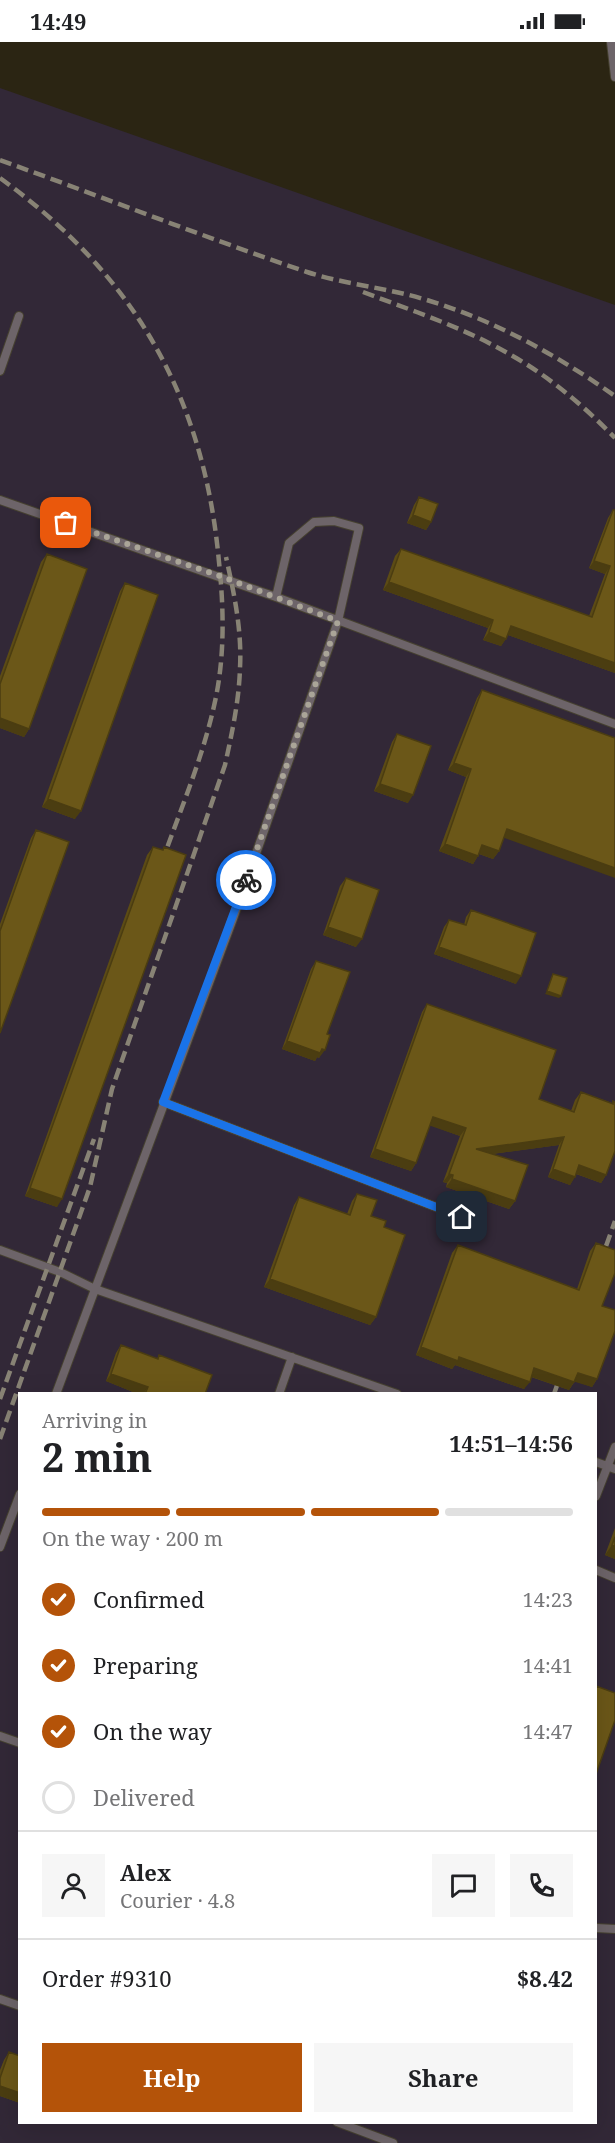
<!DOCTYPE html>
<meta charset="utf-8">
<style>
body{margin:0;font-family:"Noto Serif",serif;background:#f6f6f6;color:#202124;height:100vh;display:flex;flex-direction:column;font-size:22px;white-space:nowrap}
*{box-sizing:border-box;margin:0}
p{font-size:20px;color:#757577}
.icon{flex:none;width:33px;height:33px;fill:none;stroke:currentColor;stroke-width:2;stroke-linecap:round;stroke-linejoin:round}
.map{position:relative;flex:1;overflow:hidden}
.sheet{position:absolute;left:18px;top:1350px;width:579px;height:732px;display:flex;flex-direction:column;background:#fff;border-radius:0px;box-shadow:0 6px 24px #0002}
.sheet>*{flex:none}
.pin{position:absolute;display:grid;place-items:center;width:51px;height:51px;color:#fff;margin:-26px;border-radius:12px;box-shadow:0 3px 9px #0006}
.courier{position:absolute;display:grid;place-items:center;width:60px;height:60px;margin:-30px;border:4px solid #1a73e8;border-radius:50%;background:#fff;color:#222;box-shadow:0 2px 8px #0007}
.summary em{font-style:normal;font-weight:700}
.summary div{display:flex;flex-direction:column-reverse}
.summary{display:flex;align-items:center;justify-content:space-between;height:102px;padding:0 24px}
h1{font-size:39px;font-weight:700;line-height:45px}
.bar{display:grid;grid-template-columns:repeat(4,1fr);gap:9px 6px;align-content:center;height:72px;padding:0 24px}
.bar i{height:8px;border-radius:4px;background:#e0e0e0}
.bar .selected{background:#b45309}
.bar p{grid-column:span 4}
.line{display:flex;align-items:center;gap:15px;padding:0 24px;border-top:2px solid #e0e0e0}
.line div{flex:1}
.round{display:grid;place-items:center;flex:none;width:63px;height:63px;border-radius:0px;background:#f6f6f6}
ol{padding:0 24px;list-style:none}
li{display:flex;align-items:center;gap:18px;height:66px}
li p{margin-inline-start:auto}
li .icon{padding:6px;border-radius:50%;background:#b45309;color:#fff;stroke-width:4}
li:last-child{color:#757577}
li i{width:33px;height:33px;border:3px solid #e0e0e0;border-radius:50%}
.cta{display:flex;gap:12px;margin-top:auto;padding:12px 24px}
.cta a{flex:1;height:69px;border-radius:0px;background:#b45309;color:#fff;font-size:24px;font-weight:700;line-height:69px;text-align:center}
.cta a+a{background:#f6f6f6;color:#202124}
.status{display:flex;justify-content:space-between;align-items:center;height:42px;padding:0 30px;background:#fff;direction:ltr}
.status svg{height:16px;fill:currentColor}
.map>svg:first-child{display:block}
</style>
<div class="status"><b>14:49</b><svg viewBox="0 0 49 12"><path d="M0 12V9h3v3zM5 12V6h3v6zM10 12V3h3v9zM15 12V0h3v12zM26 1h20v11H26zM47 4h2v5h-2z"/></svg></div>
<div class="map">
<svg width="615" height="2101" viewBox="0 0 615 2101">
<rect width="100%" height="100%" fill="#2b2513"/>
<!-- industrial -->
<path fill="#322837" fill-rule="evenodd" d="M0 46 615 263V2101H0ZM20 1352H596V2080H20Z"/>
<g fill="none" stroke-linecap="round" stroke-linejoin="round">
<!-- lane casing -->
<g stroke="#464130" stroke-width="10">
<path id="lane" d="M611 0 615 35
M0 329 19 274
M0 458 276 555 615 682
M163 1060 462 1175
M0 1208 60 1230 95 1247 397 1352
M56 1352 234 874 338 579 359 486 334 479 314 480 289 501 276 555
M279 1352 292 1315
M596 1420 615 1427
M596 1454 615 1405
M0 1505 20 1452
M596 1528 615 1536
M0 1694 20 1701
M596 1886 615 1887
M0 1957 20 1964
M337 2080 393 2101"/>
</g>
<!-- lane -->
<use href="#lane" stroke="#6d6469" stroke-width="8"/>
<!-- rail -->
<path stroke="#888375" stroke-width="4.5" stroke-dasharray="12 6" stroke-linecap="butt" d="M0 118C102 155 204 195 307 230 347 243 390 246 430 259 498 280 558 314 615 354
M0 136C134 233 204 354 219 520 224 568 225 617 214 664 202 718 179 771 161 823
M363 250C413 269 465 286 511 313 550 335 585 365 615 396
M600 1221 615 1179
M554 1352 562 1329
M0 1357 94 1097
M0 1397 90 1145 112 1047 225 723C232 691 239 659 240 626 242 588 234 551 226 515"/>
</g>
<!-- wall -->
<path fill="#5c4b15" d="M419 455 431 480 426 488 407 481 414 463Z
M613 468H615V631L508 593 501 604 483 598 488 586 383 548 395 514 401 507 589 574 605 532 589 526 608 476Z
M47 512 29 687 24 695 0 686V634L41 520Z
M125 541 75 777 42 765 120 549Z
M482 648 504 796 499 809 493 817 479 812 473 822 439 809 466 735 448 728 477 656Z
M397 692 408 761 374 749 392 700Z
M36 788 0 991V882L31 796Z
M153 805 162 808 164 805 57 1165 25 1154 147 813Z
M346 836 356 905 323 893 340 844Z
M471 868 516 942 434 912 444 885 449 878 464 883 466 875Z
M316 919 327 992 319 1016 317 1015 315 1019 282 1007 311 927Z
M427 962 539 1057 571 1069 575 1058 581 1050 612 1061 613 1059 606 1133 601 1141 576 1132 570 1143 548 1135 559 1103 492 1112 515 1159 509 1167 446 1145 447 1141 443 1140 460 1094 430 1083 416 1121 411 1129 370 1115 422 970Z
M357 1152 371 1174 384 1185 376 1275 370 1283 264 1245 294 1163 299 1155 347 1172 352 1159Z
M596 1201 602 1264 597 1337 592 1345 575 1339 569 1348 531 1335 524 1347 455 1323 452 1327 416 1313 452 1211 458 1203 577 1247 590 1209Z
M121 1303 157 1317 159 1313 205 1352H138L106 1339 116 1311Z
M615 1486V1517L605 1513Z
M9 2010 20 2061 0 2054V2028L4 2018Z"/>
<!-- shaded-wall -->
<path fill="#4b3d11" d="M413 473 431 480 426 488 407 481Z
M594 519 610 524 605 532 589 526Z
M389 540 493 578 488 586 383 548Z
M511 584 615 621V631L505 592Z
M489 590 506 597 501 604 483 598Z
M0 676 29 687 24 695 0 686Z
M454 721 471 727 466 735 448 728Z
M380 742 413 753 408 761 374 749Z
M48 757 81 769 75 777 42 765Z
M507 787 615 826V836L502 795Z
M445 802 478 814 473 822 439 809Z
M482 803 499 809 493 817 477 811Z
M328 885 362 897 356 905 323 893Z
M439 905 521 934 516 942 434 912Z
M547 949 561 954 559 956 545 952Z
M287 999 322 1007 325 1008 319 1016 317 1015 315 1019 282 1007Z
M433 1075 466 1086 460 1094 428 1083Z
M564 1095 559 1103 470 1115 476 1107Z
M375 1107 416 1121 411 1129 370 1115Z
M579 1123 606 1133 601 1141 574 1131Z
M553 1127 575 1135 570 1143 548 1135Z
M449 1132 453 1133 447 1141 443 1140Z
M452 1137 515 1159 509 1167 446 1145Z
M30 1146 62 1157 57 1165 25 1154Z
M270 1237 376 1275 370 1283 264 1245Z
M421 1305 459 1315 530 1340 524 1347 455 1323 452 1327 416 1313Z
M534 1326 574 1340 569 1348 529 1334Z
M578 1331 597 1337 592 1345 572 1339Z
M111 1332 148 1345 143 1352H138L106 1339Z
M612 1503 615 1504V1517L605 1513Z
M0 2044 20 2051V2061L0 2054Z"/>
<!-- building -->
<path fill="#6b5718" stroke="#4b3d11" stroke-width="1.5" d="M419 455 438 462 431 480 413 473Z
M613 468H615V621L511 584 506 597 489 590 493 578 389 540 401 507 592 575 610 524 594 519Z
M47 512 87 527 29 687 0 676V642Z
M125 541 158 553 81 769 48 757Z
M482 648 615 696V826L507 787 499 809 482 803 478 814 445 802 471 727 454 721Z
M397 692 431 704 413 753 380 742Z
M36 788 69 800 0 991V889Z
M153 805 163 808 164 805 186 813 62 1157 30 1146Z
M346 836 379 848 362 897 328 885Z
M471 868 536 891 521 934 439 905 449 878 466 883Z
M316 919 350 930 327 992 330 993 325 1008 322 1007 320 1011 287 999Z
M553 932 567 936 561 954 547 949Z
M427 962 556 1008 539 1057 574 1070 581 1050 613 1062V1059L615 1060V1109L606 1133 579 1123 575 1135 553 1127 564 1095 476 1107 528 1123 515 1159 452 1137 453 1133 449 1132 466 1086 433 1075 416 1121 375 1107Z
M357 1152 377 1158 371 1174 386 1179 384 1185 405 1193 376 1275 270 1237 299 1155 350 1173Z
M596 1201 615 1208V1231L602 1264 615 1268V1289L597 1337 578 1331 574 1340 534 1326 530 1340 459 1315 458 1319 421 1305 458 1203 579 1248Z
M121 1303 158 1317 159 1313 212 1333 205 1352H145L148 1345 111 1332Z
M615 1495V1504L612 1503Z
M596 1644 615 1651V1678L596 1732Z
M9 2010 20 2014V2051L0 2044V2036Z"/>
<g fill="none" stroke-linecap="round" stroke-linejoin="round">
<!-- done -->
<path stroke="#aaa598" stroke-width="6" stroke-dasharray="0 10.8" d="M66 481 220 534 338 579 246 838"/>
<!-- route -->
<path stroke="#1a73e8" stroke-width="8" d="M246 838 163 1060 462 1175"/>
</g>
</svg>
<div class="pin" style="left:66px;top:481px;background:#ea580c"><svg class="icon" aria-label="bag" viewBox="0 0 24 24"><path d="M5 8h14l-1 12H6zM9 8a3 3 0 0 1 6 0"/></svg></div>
<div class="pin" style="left:462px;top:1175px;background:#1f2937"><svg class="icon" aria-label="home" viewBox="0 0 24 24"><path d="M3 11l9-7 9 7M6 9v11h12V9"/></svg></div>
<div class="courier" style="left:246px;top:838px"><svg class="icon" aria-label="bike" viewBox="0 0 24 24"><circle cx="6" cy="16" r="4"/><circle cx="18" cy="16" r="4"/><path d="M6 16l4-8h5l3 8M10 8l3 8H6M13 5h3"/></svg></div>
<section class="sheet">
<div class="summary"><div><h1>2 min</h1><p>Arriving in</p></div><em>14:51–14:56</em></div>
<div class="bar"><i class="selected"></i><i class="selected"></i><i class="selected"></i><i></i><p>On the way · 200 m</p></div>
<ol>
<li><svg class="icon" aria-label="check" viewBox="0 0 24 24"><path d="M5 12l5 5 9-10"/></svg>Confirmed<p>14:23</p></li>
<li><svg class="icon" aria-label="check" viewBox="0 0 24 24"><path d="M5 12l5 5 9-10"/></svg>Preparing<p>14:41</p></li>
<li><svg class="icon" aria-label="check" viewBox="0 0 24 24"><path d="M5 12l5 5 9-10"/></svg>On the way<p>14:47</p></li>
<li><i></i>Delivered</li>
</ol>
<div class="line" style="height:108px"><a class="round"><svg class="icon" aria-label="person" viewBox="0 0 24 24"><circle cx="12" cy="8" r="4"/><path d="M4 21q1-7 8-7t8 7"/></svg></a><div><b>Alex</b><p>Courier · 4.8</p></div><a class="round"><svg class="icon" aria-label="chat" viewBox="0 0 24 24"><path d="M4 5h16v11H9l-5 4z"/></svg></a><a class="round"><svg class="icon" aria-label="phone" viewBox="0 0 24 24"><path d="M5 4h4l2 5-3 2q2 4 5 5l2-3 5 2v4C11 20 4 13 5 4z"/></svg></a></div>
<div class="line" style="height:78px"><div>Order #9310</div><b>$8.42</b></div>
<div class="cta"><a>Help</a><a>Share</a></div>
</section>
</div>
